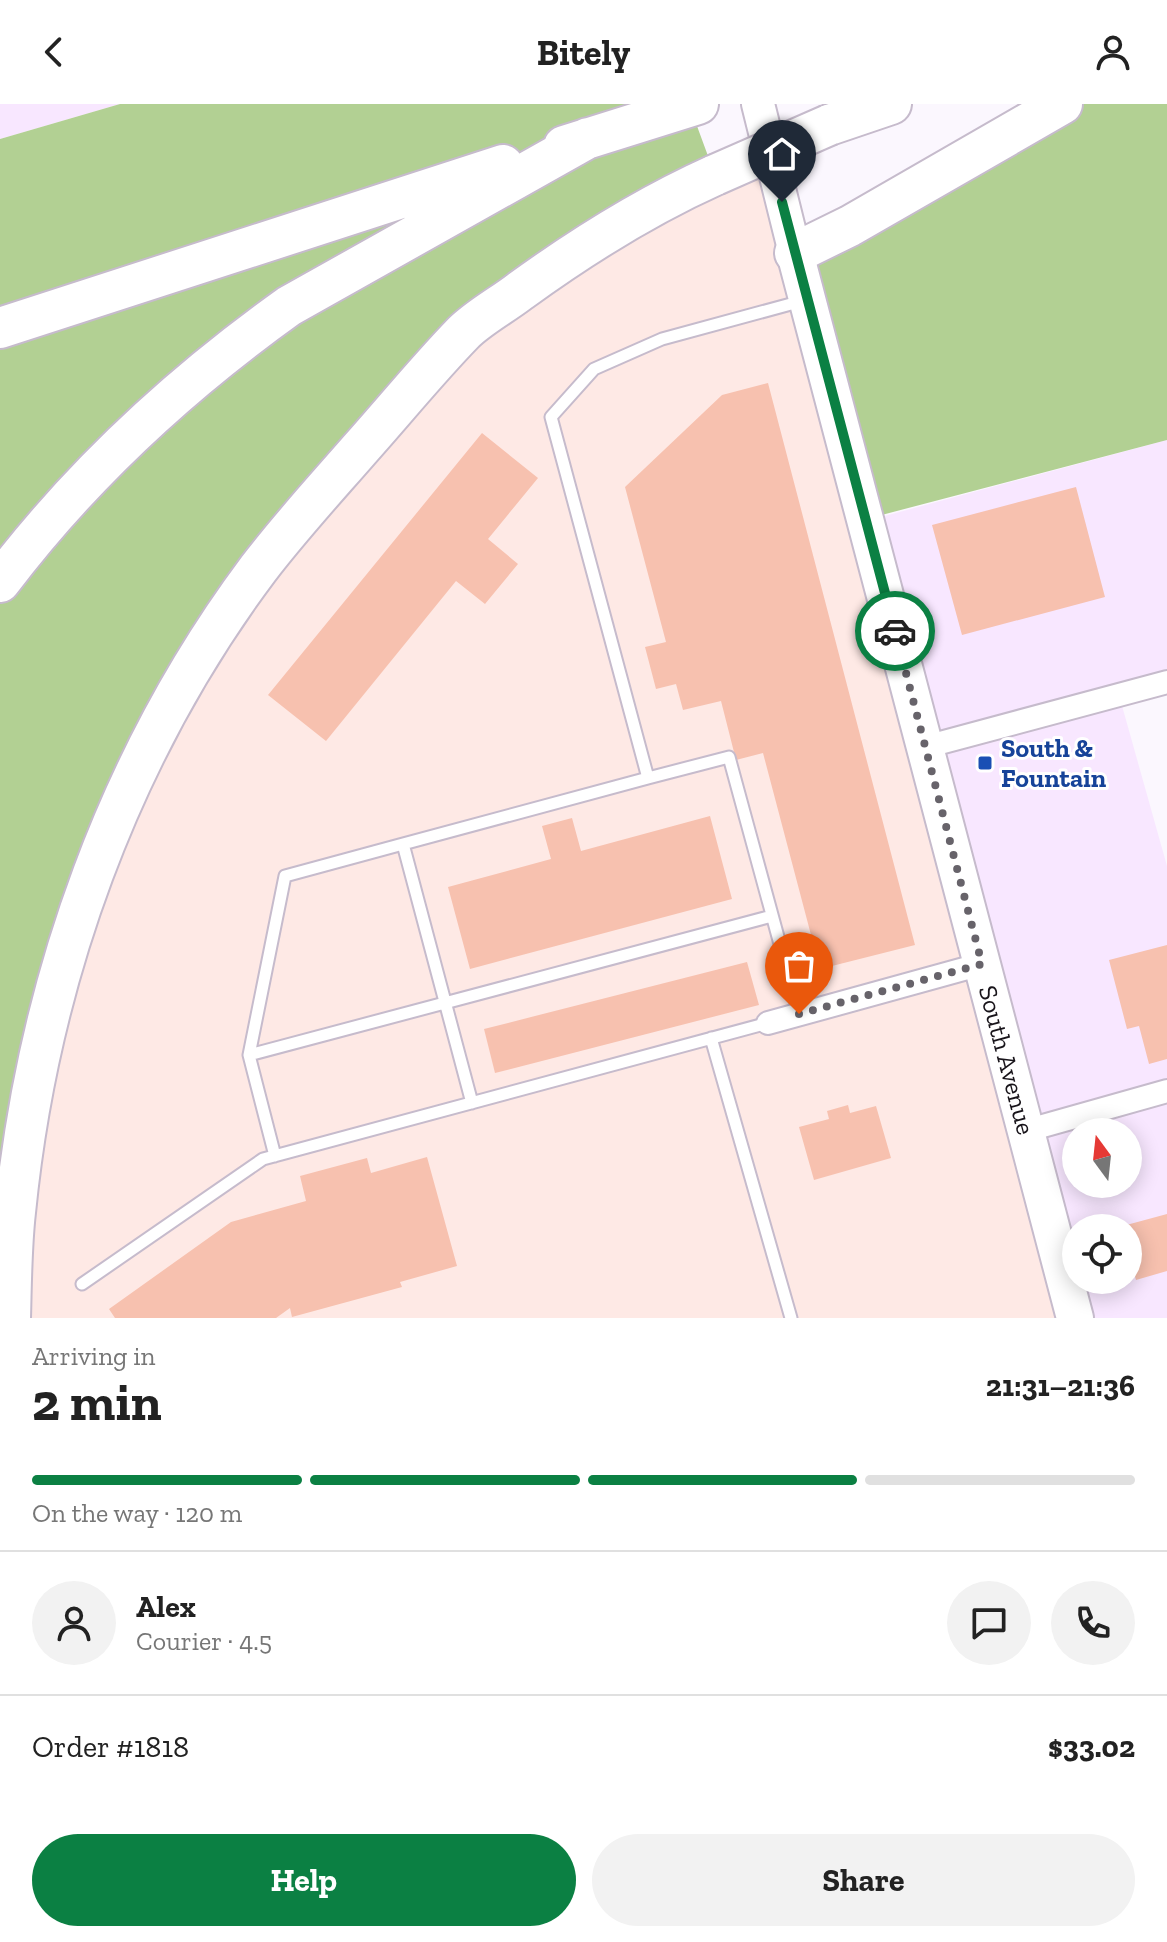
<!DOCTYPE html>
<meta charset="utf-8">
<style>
body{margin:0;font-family:"Zilla Slab",serif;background:#f2f2f2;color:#222;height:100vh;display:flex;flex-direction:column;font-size:30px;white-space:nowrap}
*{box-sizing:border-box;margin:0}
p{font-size:26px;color:#767676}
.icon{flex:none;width:44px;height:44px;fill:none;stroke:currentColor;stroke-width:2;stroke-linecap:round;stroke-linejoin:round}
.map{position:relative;height:1214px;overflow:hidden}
.drawer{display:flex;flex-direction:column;background:#fff;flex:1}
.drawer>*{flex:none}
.needle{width:52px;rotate:345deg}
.fabs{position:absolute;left:1062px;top:1014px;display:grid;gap:16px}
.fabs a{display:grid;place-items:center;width:80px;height:80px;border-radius:50%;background:#fff;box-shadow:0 4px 20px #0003;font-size:40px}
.pin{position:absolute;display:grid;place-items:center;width:68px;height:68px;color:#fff;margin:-82px -34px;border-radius:50% 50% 50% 0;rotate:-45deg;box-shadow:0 0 8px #0007}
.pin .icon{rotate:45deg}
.courier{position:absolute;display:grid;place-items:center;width:80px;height:80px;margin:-40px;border:6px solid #0b8043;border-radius:50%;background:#fff;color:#222;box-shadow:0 2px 10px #0007}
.head em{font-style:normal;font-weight:700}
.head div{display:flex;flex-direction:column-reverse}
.head{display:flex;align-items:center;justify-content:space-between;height:136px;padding:0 32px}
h1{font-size:52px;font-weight:700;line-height:60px}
.bar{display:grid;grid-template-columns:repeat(4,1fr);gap:12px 8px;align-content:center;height:96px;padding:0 32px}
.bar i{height:10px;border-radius:6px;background:#e0e0e0}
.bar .selected{background:#0b8043}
.bar p{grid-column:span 4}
.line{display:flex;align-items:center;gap:20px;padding:0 32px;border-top:2px solid #e0e0e0}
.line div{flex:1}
.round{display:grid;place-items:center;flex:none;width:84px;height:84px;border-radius:42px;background:#f2f2f2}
.primary-button{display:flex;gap:16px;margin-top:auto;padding:16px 32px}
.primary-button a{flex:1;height:92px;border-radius:48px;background:#0b8043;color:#fff;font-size:32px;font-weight:700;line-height:92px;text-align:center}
.primary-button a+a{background:#f2f2f2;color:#222}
header{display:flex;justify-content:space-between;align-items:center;height:104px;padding:0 32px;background:#fff;font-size:36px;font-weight:700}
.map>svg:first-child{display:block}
</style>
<header><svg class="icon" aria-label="back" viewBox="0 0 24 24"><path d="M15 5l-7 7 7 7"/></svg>Bitely<svg class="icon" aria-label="person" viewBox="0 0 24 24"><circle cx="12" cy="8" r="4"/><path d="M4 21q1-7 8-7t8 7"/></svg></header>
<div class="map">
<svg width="1167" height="1214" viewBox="0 0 1167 1214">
<rect width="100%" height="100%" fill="#fbf7fe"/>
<!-- built -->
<path fill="#f8e7ff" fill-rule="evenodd" d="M0 0H120L0 35Z
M1167 336V578L1119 591 1167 762V1214H1075L866 417ZM1076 1028H1128V1080H1076ZM1076 1124H1128V1176H1076Z"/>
<!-- industrial -->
<path fill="#fee9e5" d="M770 47 1075 1214H10L21 1053 159 622 466 227Z"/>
<!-- green -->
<path fill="#b2d093" d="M120 0H698L690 3 715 71 567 153 291 423 110 725 0 1214V35Z
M1062 0H1167V336L874 413 795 149Z"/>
<!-- building -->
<path fill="#f7c1af" d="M768 279 915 841 820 865 763 649 736 656 721 597 683 606 676 580 656 585 645 543 666 538 625 383 722 291Z
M482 329 538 374 488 435 518 460 485 500 456 477 326 637 268 591Z
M1076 383 1105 493 962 531 932 421Z
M710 712 732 795 470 865 448 783 551 755 542 722 572 714 581 747Z
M1167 841V955L1149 960 1139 922 1127 925 1109 856Z
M747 858 759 901 495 969 484 925Z
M848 1001 850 1009 876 1002 891 1054 814 1076 799 1023 829 1015 827 1007Z
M427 1053 457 1162 400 1178 402 1183 292 1213 290 1204 276 1214H115L109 1205 231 1118 306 1097 300 1072 367 1054 371 1069Z
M1167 1110V1167L1136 1176 1128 1148V1124L1119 1123Z"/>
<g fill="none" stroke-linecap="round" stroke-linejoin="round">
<!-- lane casing -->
<g stroke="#c6bbcc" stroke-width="15">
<path id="lane" d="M648 674 729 653 799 910
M711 934 791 1214
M249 951 285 772 403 740
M472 999 403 740 648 674 551 313 594 265 662 235 802 197
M275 1052 249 951 772 812
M82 1180 263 1055 768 919"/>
</g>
<!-- street casing -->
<g stroke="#c6bbcc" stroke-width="26">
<path id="street" d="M925 643 1167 578
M768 919 982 860
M1025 1027 1167 987"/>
</g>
<!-- secondary casing -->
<g stroke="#c6bbcc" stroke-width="36">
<path id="secondary" d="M758 0 795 149"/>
</g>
<!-- primary casing -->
<g stroke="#c6bbcc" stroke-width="40">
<path id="primary" d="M795 149 1075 1214"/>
</g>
<!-- highway casing -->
<g stroke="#c6bbcc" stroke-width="44">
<path id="highway" d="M829 21 891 0
M564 42 698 0
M795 149 850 122 1062 0
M0 224 503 61
M0 478C81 371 180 280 289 202L588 34
M10 1214C11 1179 11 1143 15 1108 38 877 119 651 258 465 290 423 325 385 359 346 394 307 427 266 463 229 479 213 502 201 520 187 582 142 646 102 715 71"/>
</g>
<!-- lane -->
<use href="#lane" stroke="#fff" stroke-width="11"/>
<!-- street -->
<use href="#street" stroke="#fff" stroke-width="22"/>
<!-- secondary -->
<use href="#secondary" stroke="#fff" stroke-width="32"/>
<!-- primary -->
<use href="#primary" stroke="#fff" stroke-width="36"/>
<!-- highway -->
<use href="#highway" stroke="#fff" stroke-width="40"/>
<!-- highway-bridge casing -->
<g stroke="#c6bbcc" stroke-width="44" stroke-linecap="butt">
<path id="highway-bridge" d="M715 71 829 21"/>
</g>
<!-- highway-bridge -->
<use href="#highway-bridge" stroke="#fff" stroke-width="40"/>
</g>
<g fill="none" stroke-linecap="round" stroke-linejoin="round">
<!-- done -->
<path stroke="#67636a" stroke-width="8" stroke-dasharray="0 14.4" d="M799 910 982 860 895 527"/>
<!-- route -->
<path stroke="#0b8043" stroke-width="10" d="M782 98 895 527"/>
</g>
<!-- markers -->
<rect fill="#1a4fb4" stroke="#fff" stroke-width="3" x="977" y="651" width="16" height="16" rx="4"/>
<g text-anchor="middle" stroke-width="6" stroke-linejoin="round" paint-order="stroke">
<!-- transit labels -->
<g font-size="26" font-weight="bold" fill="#164399" stroke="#fff" text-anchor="start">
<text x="1001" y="653">South &amp;<tspan x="1001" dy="30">Fountain</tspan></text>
</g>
<!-- street labels -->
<g font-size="26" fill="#18141a" stroke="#fff">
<text transform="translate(1007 956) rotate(75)" y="9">South Avenue</text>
</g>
</g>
</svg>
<div class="fabs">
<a><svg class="needle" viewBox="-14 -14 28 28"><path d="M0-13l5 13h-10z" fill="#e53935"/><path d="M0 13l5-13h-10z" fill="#767676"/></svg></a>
<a><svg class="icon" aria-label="locate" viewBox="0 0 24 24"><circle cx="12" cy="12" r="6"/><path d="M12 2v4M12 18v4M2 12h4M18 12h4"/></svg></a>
</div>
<div class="pin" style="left:799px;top:910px;background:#ea580c"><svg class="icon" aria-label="bag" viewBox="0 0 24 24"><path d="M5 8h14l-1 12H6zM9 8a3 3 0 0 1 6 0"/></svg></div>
<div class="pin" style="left:782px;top:98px;background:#1f2937"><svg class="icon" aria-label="home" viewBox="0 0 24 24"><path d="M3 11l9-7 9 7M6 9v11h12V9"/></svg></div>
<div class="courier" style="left:895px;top:527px"><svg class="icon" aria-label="car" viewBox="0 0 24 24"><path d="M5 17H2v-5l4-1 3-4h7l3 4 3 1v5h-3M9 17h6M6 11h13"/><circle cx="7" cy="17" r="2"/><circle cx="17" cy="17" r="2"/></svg></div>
</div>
<section class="drawer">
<div class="head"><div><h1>2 min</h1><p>Arriving in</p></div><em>21:31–21:36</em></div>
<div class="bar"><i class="selected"></i><i class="selected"></i><i class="selected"></i><i></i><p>On the way · 120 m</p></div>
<div class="line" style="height:144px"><a class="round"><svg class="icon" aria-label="person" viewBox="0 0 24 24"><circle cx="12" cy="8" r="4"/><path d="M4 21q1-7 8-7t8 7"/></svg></a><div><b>Alex</b><p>Courier · 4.5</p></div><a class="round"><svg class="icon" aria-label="chat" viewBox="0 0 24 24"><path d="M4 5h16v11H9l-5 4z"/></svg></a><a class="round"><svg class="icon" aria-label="phone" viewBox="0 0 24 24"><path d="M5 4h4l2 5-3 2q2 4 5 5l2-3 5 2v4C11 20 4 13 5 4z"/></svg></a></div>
<div class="line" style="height:104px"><div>Order #1818</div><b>$33.02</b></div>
<div class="primary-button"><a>Help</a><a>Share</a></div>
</section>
